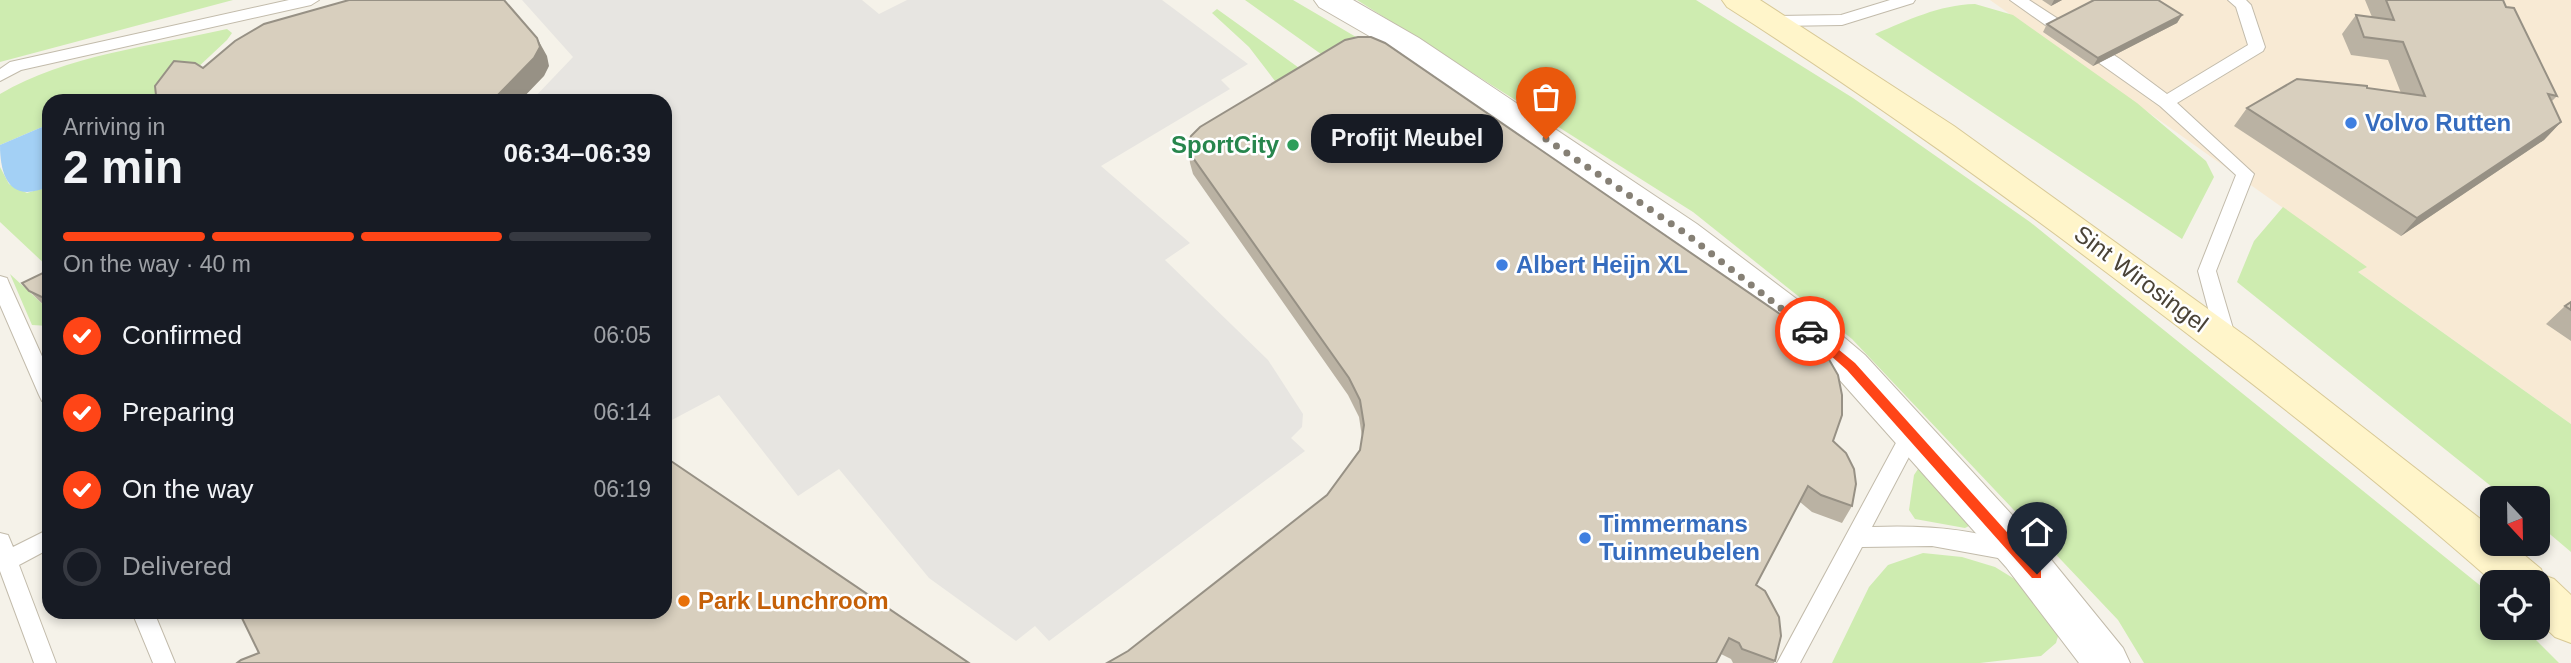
<!DOCTYPE html>
<meta charset="utf-8">
<style>
body{margin:0;font-family:Helvetica,sans-serif;background:#242831;color:#f1f3f6;height:100vh;display:flex;flex-direction:column;font-size:26px;white-space:nowrap}
*{box-sizing:border-box;margin:0}
p{font-size:23px;color:#9ea1a6}
.icon{flex:none;width:38px;height:38px;fill:none;stroke:currentColor;stroke-width:2;stroke-linecap:round;stroke-linejoin:round}
.map{position:relative;flex:1;overflow:hidden}
.panel{position:absolute;left:42px;top:94px;width:630px;height:525px;display:flex;flex-direction:column;background:#171b24;border-radius:21px;box-shadow:0 4px 10px #0003}
.panel>*{flex:none}
.needle{width:46px;rotate:158deg}
.tools{position:absolute;left:2480px;top:486px;display:grid;gap:14px}
.tools a{display:grid;place-items:center;width:70px;height:70px;border-radius:14px;background:#171b24;box-shadow:0 4px 10px #0003;font-size:35px}
.pin{position:absolute;display:grid;place-items:center;width:60px;height:60px;color:#fff;margin:-72px -30px;border-radius:50% 50% 50% 0;rotate:-45deg;box-shadow:0 0 7px #0007}
.pin .icon{rotate:45deg}
.courier{position:absolute;display:grid;place-items:center;width:70px;height:70px;margin:-35px;border:5px solid #ff4517;border-radius:50%;background:#fff;color:#222;box-shadow:0 2px 9px #0007}
.bubble{position:absolute;height:49px;border-radius:21px;background:#171b24;box-shadow:0 4px 10px #0003;font-size:23px;font-weight:700;line-height:49px;text-align:center}
.head em{font-style:normal;font-weight:700}
.head div{display:flex;flex-direction:column-reverse}
.head{display:flex;align-items:center;justify-content:space-between;height:119px;padding:0 21px}
h1{font-size:46px;font-weight:700;line-height:52px}
.bar{display:grid;grid-template-columns:repeat(4,1fr);gap:10px 7px;align-content:center;height:84px;padding:0 21px}
.bar i{height:9px;border-radius:5px;background:#363941}
.bar .current{background:#ff4517}
.bar p{grid-column:span 4}
ol{padding:0 21px;list-style:none}
li{display:flex;align-items:center;gap:21px;height:77px}
li p{margin-inline-start:auto}
li .icon{padding:7px;border-radius:50%;background:#ff4517;color:#fff;stroke-width:4}
li:last-child{color:#9ea1a6}
li i{width:38px;height:38px;border:4px solid #363941;border-radius:50%}
.map>svg:first-child{display:block}
</style>
<div class="map">
<svg width="2571" height="663" viewBox="0 0 2571 663">
<rect width="100%" height="100%" fill="#f5f2e9"/>
<!-- commercial -->
<path fill="#f8ead4" d="M1990 0H2571V424L2358 272 2366 267Z"/>
<!-- green -->
<path fill="#ceecb0" d="M0 0H233L0 62Z
M1245 0H1293L1397 61 1335 64Z
M1357 0H1696L1853 98 2030 222 2482 587 2492 597V628H2524L2559 663H2144L2118 620 1852 339 1693 212Z
M1975 4 2013 15 2137 103 2206 161 2214 177 2182 239 1875 34C1909 20 1938 5 1975 4Z
M1217 9 1313 78 1285 94 1249 47 1212 13Z
M227 29 232 33 227 40 178 86 166 101 49 102V124L0 145V94C66 55 153 46 227 29Z
M0 167 9 184 27 193 49 186V268L0 222Z
M2283 207 2367 267 2358 272 2571 424V552L2538 524V499H2507L2237 282 2254 241Z
M10 274 49 310V326L32 325Z
M1920 466 1973 524 1965 528 1915 519 1909 510 1914 475Z
M1923 553 1962 557 1995 567 2034 591 2059 633 2056 643 2041 656 1980 663H1832L1869 587 1888 565Z"/>
<!-- parking -->
<path fill="#e7e5e1" d="M522 0H862L879 14 907 0H1162L1248 64 1221 80 1230 89 1101 166 1190 243 1165 260 1268 360 1303 414 1302 427 1291 438 1305 451 1049 641 1035 626 1016 641 929 578 839 469 798 496 719 395 670 421H665V102L531 101 573 57Z"/>
<!-- water -->
<path fill="#a3d0f5" d="M49 124V186C11 204 0 178 0 145Z"/>
<g fill="none" stroke-linecap="round" stroke-linejoin="round">
<!-- lane casing -->
<g stroke="#c2bbab" stroke-width="2">
<path id="lane" d="M289 0H319L311 5 21 70 0 81V69L10 62Z
M1890 0H1915L1913 3 1842 25 1772 26 1764 21 1772 16 1841 15Z
M2010 0H2029L2120 59 2167 94 2248 45 2236 7 2228 0H2246L2251 5 2265 47 2263 51 2177 103 2254 174 2216 271 2237 342 2234 347 2227 350 2220 347 2217 342 2198 271 2236 175 2160 106Z
M0 276 7 278 9 283 49 372V403L42 401 39 395 0 305Z
M1911 426 1918 428 1921 434 1872 527C1920 525 1971 528 2017 544L2020 551 2017 558 2009 560 1932 546 1862 547 1800 663H1777L1904 428Z
M49 529V549L19 565 56 663H34L0 571V533L8 535 13 547Z
M132 612H154L175 663H153Z"/>
</g>
<!-- street casing -->
<g stroke="#c2bbab" stroke-width="2">
<path id="street" d="M1314 0H1353L1419 38 1697 224 1814 312 1865 355 2036 541 2123 648 2130 663H2079L2006 567 1837 377 1786 332 1671 242 1397 52 1319 7Z"/>
</g>
<!-- secondary casing -->
<g stroke="#d8c997" stroke-width="2">
<path id="secondary" d="M1722 0H1760L1954 126 2251 340 2492 528V544H2511L2541 569 2543 575 2554 579 2571 595V643L2555 637 2538 621V583H2494C2381 483 2263 391 2143 300 2008 197 1870 98 1727 7Z"/>
</g>
<!-- lane -->
<use href="#lane" fill="#fff" fill-rule="evenodd"/>
<!-- street -->
<use href="#street" fill="#fff" fill-rule="evenodd"/>
<!-- secondary -->
<use href="#secondary" fill="#fff5ca" fill-rule="evenodd"/>
</g>
<!-- wall -->
<path fill="#bab2a3" d="M2042 0H2062L2051 6Z
M2365 0H2503L2557 96 2551 102 2561 122 2544 140 2401 236 2234 126 2247 108 2367 88 2401 93 2388 60 2351 55 2342 34 2356 15 2372 17Z
M2182 15 2177 23 2093 66 2043 32 2047 24Z
M1188 145 1833 441 1852 506 1842 523 1812 512 1800 502 1756 585 1775 661 1774 663H1733L1731 659 1721 654 1128 651 1327 495 1360 450 1362 437 1359 417 1348 395 1193 174 1190 163Z
M49 270V310L29 291Z
M2571 302V341L2546 324 2565 306Z"/>
<!-- shaded-wall -->
<path fill="#979185" d="M2054 0H2062L2051 6Z
M2182 15 2177 23 2093 66 2098 58Z
M537 38 547 56 549 66 544 76 519 102H491Z
M2561 122 2544 140 2401 236 2417 218Z"/>
<!-- building -->
<path fill="#d8cfbe" stroke="#979185" stroke-width="2" d="M349 0H504L537 38 540 47 534 58 491 102H162L156 95 155 86 174 61 195 63 203 68 235 41 264 24Z
M2094 0H2158L2182 15 2098 58 2047 24Z
M2386 0H2503L2506 7 2514 8 2557 96 2548 94 2561 122 2417 218 2247 108 2297 79 2367 86V88L2425 96 2403 42 2364 37 2356 15 2394 20Z
M1358 37H1371L1385 43 1793 323 1812 338 1827 356 1838 375 1842 395V415L1833 441 1846 453 1854 469 1856 484 1852 506 1821 495 1808 486 1756 585 1765 591 1779 617 1781 636 1775 661 1742 649 1739 643 1729 638 1716 663H1107L1128 651 1327 495 1360 450 1364 425 1360 400 1349 378 1191 155 1188 145 1191 136 1200 127 1345 40Z
M49 206V229L46 212Z
M49 270V299H46L29 291 22 283Z
M2571 302V310L2565 306Z
M665 457 969 663H237L241 660 259 653 239 612H665Z"/>
<!-- route -->
<path fill="#ff4517" d="M1810 326 1855 363 2041 570V578H2032L1847 370 1806 334V328Z"/>
<g fill="none" stroke-linecap="round" stroke-linejoin="round">
<!-- done -->
<path stroke="#868075" stroke-width="7" stroke-dasharray="0 12.6" d="M1546 139 1685 233 1810 331"/>
</g>
<!-- markers -->
<g fill="#3f7fe0" stroke="#fff" stroke-width="2.5">
<circle cx="2351" cy="123" r="7"/>
<circle cx="1502" cy="265" r="7"/>
<circle cx="1585" cy="538" r="7"/>
</g>
<circle fill="#2e9e5b" stroke="#fff" stroke-width="2.5" cx="1293" cy="145" r="7"/>
<circle fill="#e8710a" stroke="#fff" stroke-width="2.5" cx="684" cy="601" r="7"/>
<g text-anchor="middle" stroke-width="5" stroke-linejoin="round" paint-order="stroke">
<!-- shop labels -->
<g font-size="24" font-weight="bold" fill="#366cbe" stroke="#fff" text-anchor="start">
<text x="2365" y="131">Volvo Rutten</text>
<text x="1516" y="273">Albert Heijn XL</text>
<text x="1599" y="532">Timmermans<tspan x="1599" dy="28">Tuinmeubelen</tspan></text>
</g>
<!-- leisure labels -->
<g font-size="24" font-weight="bold" fill="#27864d" stroke="#fff" text-anchor="end">
<text x="1279" y="153">SportCity</text>
</g>
<!-- street labels -->
<g font-size="24" fill="#4a4337" stroke="#fff">
<text transform="translate(2141 279) rotate(37)" y="8">Sint Wirosingel</text>
</g>
<!-- food labels -->
<g font-size="24" font-weight="bold" fill="#c56008" stroke="#fff" text-anchor="start">
<text x="698" y="609">Park Lunchroom</text>
</g>
</g>
</svg>
<div class="tools">
<a><svg class="needle" viewBox="-14 -14 28 28"><path d="M0-13l5 13h-10z" fill="#e53935"/><path d="M0 13l5-13h-10z" fill="#9ea1a6"/></svg></a>
<a><svg class="icon" aria-label="locate" viewBox="0 0 24 24"><circle cx="12" cy="12" r="6"/><path d="M12 2v4M12 18v4M2 12h4M18 12h4"/></svg></a>
</div>
<div class="pin" style="left:1546px;top:139px;background:#ea580c"><svg class="icon" aria-label="bag" viewBox="0 0 24 24"><path d="M5 8h14l-1 12H6zM9 8a3 3 0 0 1 6 0"/></svg></div>
<div class="pin" style="left:2037px;top:574px;background:#1f2937"><svg class="icon" aria-label="home" viewBox="0 0 24 24"><path d="M3 11l9-7 9 7M6 9v11h12V9"/></svg></div>
<div class="courier" style="left:1810px;top:331px"><svg class="icon" aria-label="car" viewBox="0 0 24 24"><path d="M5 17H2v-5l4-1 3-4h7l3 4 3 1v5h-3M9 17h6M6 11h13"/><circle cx="7" cy="17" r="2"/><circle cx="17" cy="17" r="2"/></svg></div>
<div class="bubble" style="left:1311px;top:114px;width:192px">Profijt Meubel</div>
<section class="panel">
<div class="head"><div><h1>2 min</h1><p>Arriving in</p></div><em>06:34–06:39</em></div>
<div class="bar"><i class="current"></i><i class="current"></i><i class="current"></i><i></i><p>On the way · 40 m</p></div>
<ol>
<li><svg class="icon" aria-label="check" viewBox="0 0 24 24"><path d="M5 12l5 5 9-10"/></svg>Confirmed<p>06:05</p></li>
<li><svg class="icon" aria-label="check" viewBox="0 0 24 24"><path d="M5 12l5 5 9-10"/></svg>Preparing<p>06:14</p></li>
<li><svg class="icon" aria-label="check" viewBox="0 0 24 24"><path d="M5 12l5 5 9-10"/></svg>On the way<p>06:19</p></li>
<li><i></i>Delivered</li>
</ol>
</section>
</div>
